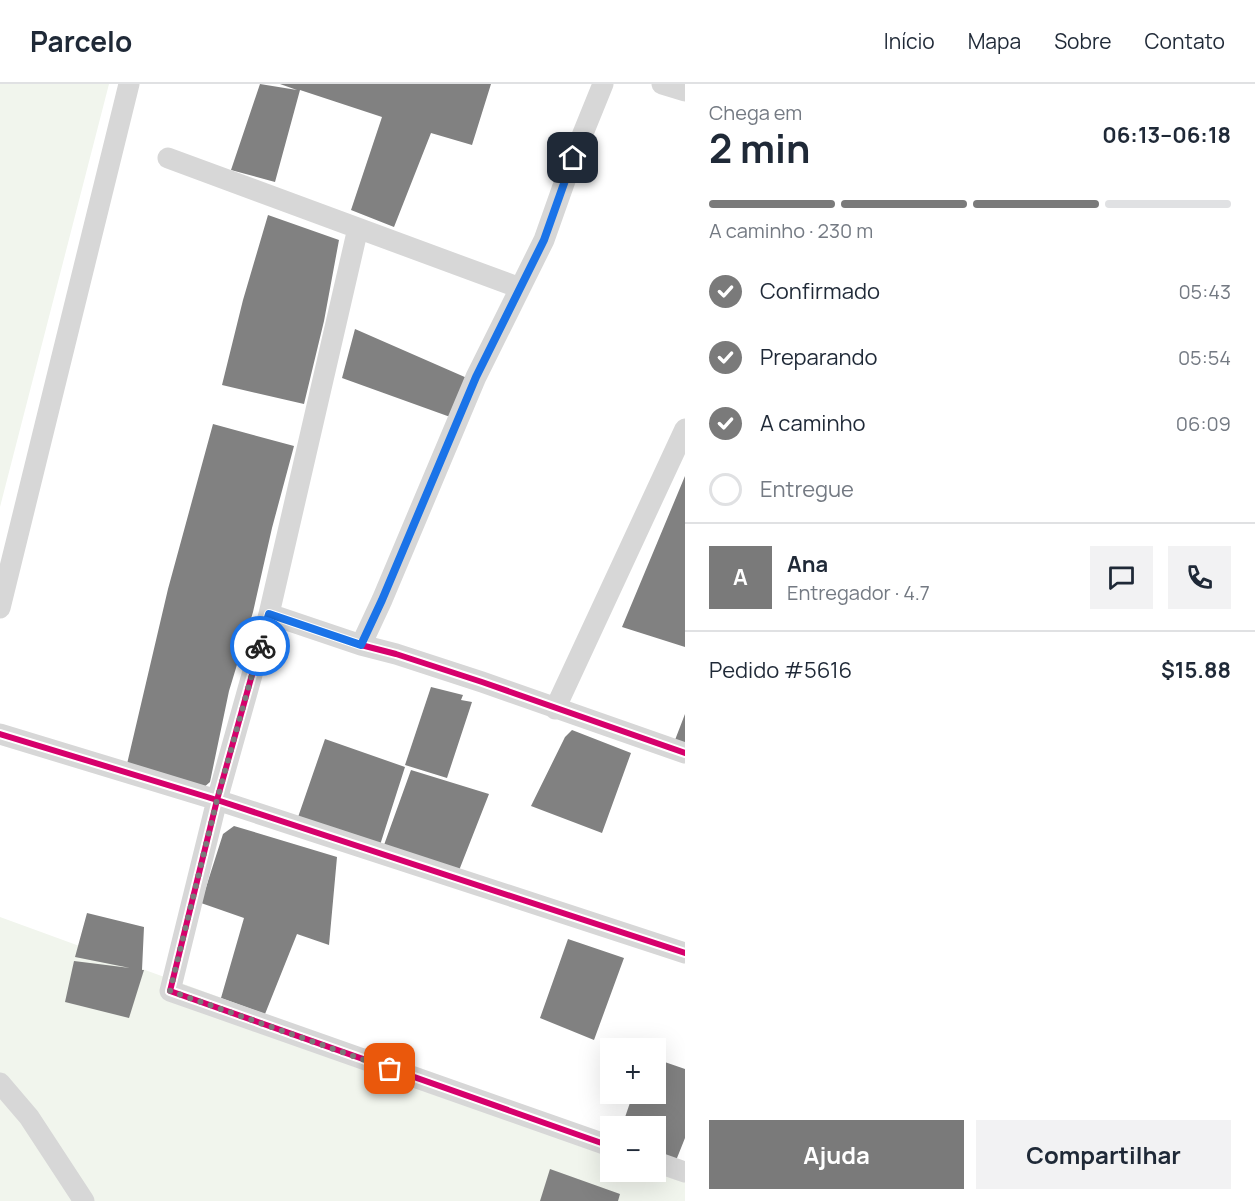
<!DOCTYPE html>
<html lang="pt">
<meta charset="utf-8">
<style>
body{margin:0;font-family:Manrope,sans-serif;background:#f2f2f3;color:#1f2937;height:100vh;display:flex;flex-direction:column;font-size:22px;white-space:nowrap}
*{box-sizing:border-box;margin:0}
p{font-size:20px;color:#747a83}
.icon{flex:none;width:33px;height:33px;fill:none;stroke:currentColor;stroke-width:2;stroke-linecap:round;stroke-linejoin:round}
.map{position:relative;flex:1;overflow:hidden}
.side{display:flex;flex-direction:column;background:#fff;width:570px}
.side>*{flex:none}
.controls{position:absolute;left:600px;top:954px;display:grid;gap:12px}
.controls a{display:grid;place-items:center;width:66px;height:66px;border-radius:0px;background:#fff;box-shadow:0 6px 24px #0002;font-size:30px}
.pin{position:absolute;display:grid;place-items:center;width:51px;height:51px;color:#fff;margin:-26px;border-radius:12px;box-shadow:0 3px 9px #0006}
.courier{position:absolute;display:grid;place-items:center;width:60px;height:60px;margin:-30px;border:4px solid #1a73e8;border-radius:50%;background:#fff;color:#222;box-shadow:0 2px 8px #0007}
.summary em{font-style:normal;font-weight:700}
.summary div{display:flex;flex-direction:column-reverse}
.summary{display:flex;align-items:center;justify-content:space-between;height:102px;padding:0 24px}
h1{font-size:39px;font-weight:700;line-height:45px}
.bar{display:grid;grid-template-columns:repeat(4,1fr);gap:9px 6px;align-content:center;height:72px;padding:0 24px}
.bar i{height:8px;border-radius:4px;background:#e0e1e3}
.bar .on{background:#7a7a7a}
.bar p{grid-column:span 4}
.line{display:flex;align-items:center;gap:15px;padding:0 24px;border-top:2px solid #e0e1e3}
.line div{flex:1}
.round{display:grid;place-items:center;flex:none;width:63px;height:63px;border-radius:0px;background:#f2f2f3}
ol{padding:0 24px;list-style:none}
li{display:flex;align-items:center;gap:18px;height:66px}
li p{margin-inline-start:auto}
li .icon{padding:6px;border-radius:50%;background:#7a7a7a;color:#fff;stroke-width:4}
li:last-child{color:#747a83}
li i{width:33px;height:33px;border:3px solid #e0e1e3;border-radius:50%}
.cta{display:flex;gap:12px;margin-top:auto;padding:12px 24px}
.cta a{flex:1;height:69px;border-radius:0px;background:#7a7a7a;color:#fff;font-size:24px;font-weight:700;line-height:69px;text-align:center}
.cta a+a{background:#f2f2f3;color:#1f2937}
header{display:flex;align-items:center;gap:36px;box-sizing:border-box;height:84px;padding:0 30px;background:#fff;border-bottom:2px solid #e0e1e3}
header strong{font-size:28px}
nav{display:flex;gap:33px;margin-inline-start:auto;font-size:21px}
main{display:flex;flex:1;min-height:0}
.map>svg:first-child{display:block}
</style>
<header>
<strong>Parcelo</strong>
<nav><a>Início</a><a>Mapa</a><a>Sobre</a><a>Contato</a></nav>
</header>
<main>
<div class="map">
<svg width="685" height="1117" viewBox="0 0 685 1117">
<rect width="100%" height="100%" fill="#fff"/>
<!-- green -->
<path fill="#f1f5ed" d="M0 0H109L0 423Z
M0 833 610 1056V1088H656L685 1083V1117H0Z"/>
<!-- building -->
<path fill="#818181" d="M260 0 297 6 280 0H491L472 61 431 49 394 143 351 126 382 33 300 6 275 98 231 86Z
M268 131 339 156 324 237 304 320 222 301 243 216Z
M355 245 467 294 453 334 342 294Z
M213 340 294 362 272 444 253 528 229 607 210 698 203 704 127 680 168 505Z
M685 392V563L622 543Z
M431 603 463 611 461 616 472 618 447 694 405 681Z
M685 630V659L675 656Z
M572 646 631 669 602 749 531 722 565 653Z
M325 655 405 683 380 761 297 736Z
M411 686 489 710 458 789 384 761Z
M234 742 337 773 329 861 297 850 265 930 221 914 244 834 201 819 223 750Z
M87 829 144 843 142 886H144L129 934 65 918 74 877 130 884 75 873Z
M568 855 624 874 594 956 540 934Z
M656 975 685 985V1054L675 1079 656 1072V1042H622L633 1010H656Z
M550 1085 620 1110 618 1117H540Z"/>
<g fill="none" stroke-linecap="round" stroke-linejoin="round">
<!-- street -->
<path stroke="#d7d7d7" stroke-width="21" d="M662 0 685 7
M168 74 520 204
M0 524 129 0
M269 530 358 144
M361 561 382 516 476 293 544 156 573 74 603 0
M555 625 685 345
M0 650 217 716 685 869
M0 999 29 1033 84 1117
M610 1062 170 907 217 716 269 530 361 561 396 570 482 598 685 669
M656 1078 685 1088"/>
<!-- cycleway casing -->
<g stroke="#fff" stroke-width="10">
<path id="cycleway" d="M0 650 217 716 685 869
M610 1062 170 907 217 716 269 530 361 561 396 570 482 598 685 669"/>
</g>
<!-- cycleway -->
<use href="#cycleway" stroke="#d6006c" stroke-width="6"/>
</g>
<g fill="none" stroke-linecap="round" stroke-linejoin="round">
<!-- done -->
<path stroke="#7a7a7a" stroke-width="6" stroke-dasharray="0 10.8" d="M260 562 217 716 170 907 390 985"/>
<!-- route -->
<path stroke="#1a73e8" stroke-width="8" d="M260 562 269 530 361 561 382 516 476 293 544 156 573 74"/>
</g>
</svg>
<div class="controls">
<a>+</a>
<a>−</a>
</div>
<div class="pin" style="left:390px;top:985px;background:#ea580c"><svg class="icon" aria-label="bag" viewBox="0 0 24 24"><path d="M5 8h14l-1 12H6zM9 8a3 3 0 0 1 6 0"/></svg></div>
<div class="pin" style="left:573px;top:74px;background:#1f2937"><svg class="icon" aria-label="home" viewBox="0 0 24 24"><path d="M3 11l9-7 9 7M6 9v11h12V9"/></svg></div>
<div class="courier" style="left:260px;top:562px"><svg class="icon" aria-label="bike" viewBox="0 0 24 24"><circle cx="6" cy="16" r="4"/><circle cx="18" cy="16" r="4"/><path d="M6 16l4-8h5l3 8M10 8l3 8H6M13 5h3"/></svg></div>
</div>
<section class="side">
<div class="summary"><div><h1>2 min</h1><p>Chega em</p></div><em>06:13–06:18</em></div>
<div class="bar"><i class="on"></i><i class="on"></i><i class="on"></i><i></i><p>A caminho · 230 m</p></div>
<ol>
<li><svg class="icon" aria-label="check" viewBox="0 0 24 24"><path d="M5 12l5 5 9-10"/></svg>Confirmado<p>05:43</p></li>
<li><svg class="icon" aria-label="check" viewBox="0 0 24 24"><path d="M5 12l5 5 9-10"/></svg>Preparando<p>05:54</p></li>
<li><svg class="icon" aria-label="check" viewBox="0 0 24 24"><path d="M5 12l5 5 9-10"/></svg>A caminho<p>06:09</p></li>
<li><i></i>Entregue</li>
</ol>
<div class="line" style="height:108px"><b class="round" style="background:#7a7a7a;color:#fff">A</b><div><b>Ana</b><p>Entregador · 4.7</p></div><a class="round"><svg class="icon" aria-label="chat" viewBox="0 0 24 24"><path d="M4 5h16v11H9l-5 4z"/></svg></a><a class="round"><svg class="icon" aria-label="phone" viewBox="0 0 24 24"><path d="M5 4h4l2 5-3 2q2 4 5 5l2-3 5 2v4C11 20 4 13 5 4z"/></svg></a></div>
<div class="line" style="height:78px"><div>Pedido #5616</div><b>$15.88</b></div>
<div class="cta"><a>Ajuda</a><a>Compartilhar</a></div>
</section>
</main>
